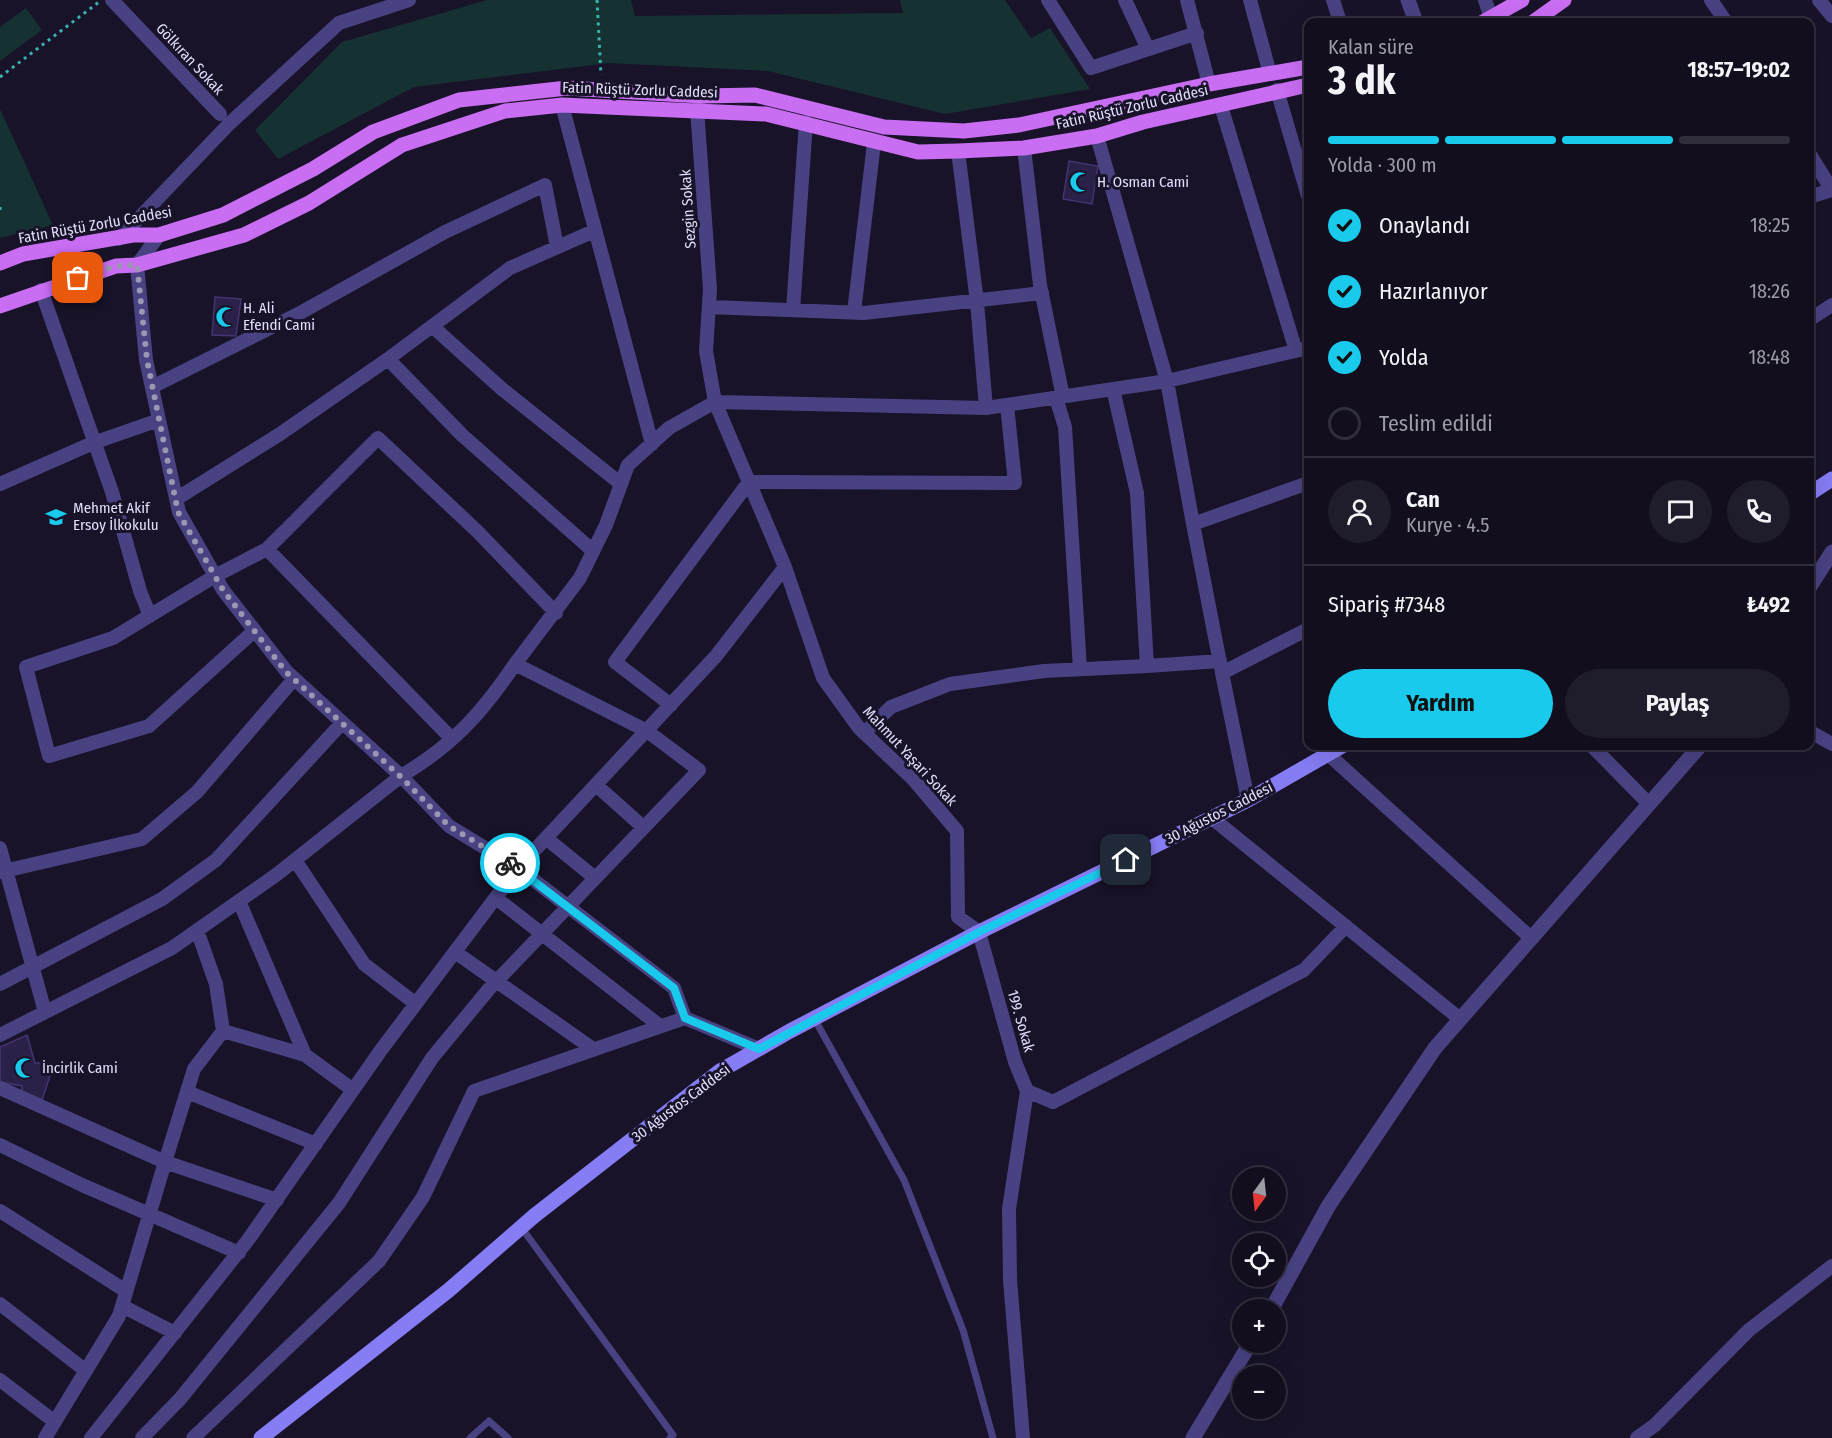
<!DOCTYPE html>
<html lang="tr">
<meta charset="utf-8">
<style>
body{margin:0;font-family:"Fira Sans Condensed",sans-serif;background:#1f1c2b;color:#f1f3f6;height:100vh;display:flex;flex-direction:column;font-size:22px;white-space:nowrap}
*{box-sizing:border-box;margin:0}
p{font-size:20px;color:#9c9ca4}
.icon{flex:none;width:33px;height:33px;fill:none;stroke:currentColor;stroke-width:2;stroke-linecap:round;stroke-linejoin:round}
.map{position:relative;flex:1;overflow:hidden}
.side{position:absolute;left:1304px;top:18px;width:510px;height:732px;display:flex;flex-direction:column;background:#120e1e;border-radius:12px;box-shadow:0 6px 24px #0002,0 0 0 2px #312e3c}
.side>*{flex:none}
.needle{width:39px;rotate:195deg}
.fabs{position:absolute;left:1232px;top:1167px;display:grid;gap:12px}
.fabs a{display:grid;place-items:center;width:54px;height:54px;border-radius:50%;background:#120e1e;box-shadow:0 6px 24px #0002,0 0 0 2px #312e3c;font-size:30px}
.pin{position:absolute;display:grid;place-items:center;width:51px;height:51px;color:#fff;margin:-26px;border-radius:12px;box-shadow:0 3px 9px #0006}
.courier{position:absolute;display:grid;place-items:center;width:60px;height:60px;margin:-30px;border:4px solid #19caec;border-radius:50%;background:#fff;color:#222;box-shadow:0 2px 8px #0007}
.head em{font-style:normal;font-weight:700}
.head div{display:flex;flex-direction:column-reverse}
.head{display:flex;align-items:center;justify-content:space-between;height:102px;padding:0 24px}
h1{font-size:39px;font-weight:700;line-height:45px}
.bar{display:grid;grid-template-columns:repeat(4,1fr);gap:9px 6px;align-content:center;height:72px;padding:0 24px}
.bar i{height:8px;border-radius:4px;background:#312e3c}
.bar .active{background:#19caec}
.bar p{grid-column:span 4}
.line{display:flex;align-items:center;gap:15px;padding:0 24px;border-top:2px solid #312e3c}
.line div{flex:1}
.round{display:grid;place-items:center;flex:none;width:63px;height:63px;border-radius:32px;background:#1f1c2b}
ol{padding:0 24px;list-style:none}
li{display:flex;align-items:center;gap:18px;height:66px}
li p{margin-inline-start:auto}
li .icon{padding:6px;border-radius:50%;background:#19caec;color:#111;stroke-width:4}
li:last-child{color:#9c9ca4}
li i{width:33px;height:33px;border:3px solid #312e3c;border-radius:50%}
.primary-button{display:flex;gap:12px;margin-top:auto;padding:12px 24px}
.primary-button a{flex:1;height:69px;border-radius:36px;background:#19caec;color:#111;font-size:24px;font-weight:700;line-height:69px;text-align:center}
.primary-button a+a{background:#1f1c2b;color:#f1f3f6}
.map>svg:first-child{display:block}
</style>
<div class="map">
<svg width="1832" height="1438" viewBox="0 0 1832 1438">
<rect width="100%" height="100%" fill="#181328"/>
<!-- green -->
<path fill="#163132" d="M487 0H631L635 16 903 13 900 0H1005L1031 38 1050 28 1090 89 945 114 768 71 609 63 414 87 278 159 255 130 342 42Z
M26 8 42 30 0 61V27Z
M0 109 53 225 0 238Z"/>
<!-- building -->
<path fill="#2b2048" stroke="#443472" stroke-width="1.5" d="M1069 161 1098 166 1092 204 1063 199Z
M215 297 241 299 236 336 212 335Z
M27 1035 35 1063H50L51 1073 42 1100 22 1094V1086L0 1082V1047Z"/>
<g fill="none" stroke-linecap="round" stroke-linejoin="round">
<!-- path -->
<path stroke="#3bb2b2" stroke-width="3" stroke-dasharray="3 4.5" stroke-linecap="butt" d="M597 0 601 75
M0 77 99 2
M0 207V211"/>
<!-- service -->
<path stroke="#484283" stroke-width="7" d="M814 1018 904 1180 963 1330 993 1438
M521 1227 673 1435 670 1438
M470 1438 489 1421 508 1438"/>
<!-- minor -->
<path stroke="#484283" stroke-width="14" d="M112 0 220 114
M1048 0 1091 68 1197 33
M1125 0 1148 49
M1187 0 1209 84
M1250 0 1270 74
M1333 0 1340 22
M1485 0 1491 18
M1711 0 1726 22
M1819 0 1832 16
M1277 90 1308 196
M562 105 652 444
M1221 106 1296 351
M697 109 710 289 706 351 715 402 986 408 1167 381 1097 136
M1024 148 1040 285 1063 397
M958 151 977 302 986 408
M1809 153 1832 190
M1809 197 1832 190
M159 235 137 265 146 360 179 512 223 590 287 672 401 776C452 746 482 713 515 664
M119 239 229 124 339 23 409 0
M41 290 112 492 140 591 150 616
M709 307 864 313 1042 293
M793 310 806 122
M854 312 874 143
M1809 320 1832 305
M432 326 502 389 621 484
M1308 348 1167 381 1193 524 1308 483
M388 359 462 435 593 551
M152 387 300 313 445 232 545 185 557 247
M1113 389 1137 493 1147 666 1220 661
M1056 398 1065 427 1080 669
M0 484 93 443 159 420
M176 499 280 434 388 359 510 268 594 231
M1193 524 1221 668
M267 549 452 739
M254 631 149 726 49 756 26 667 113 638 215 576 267 549 378 438 478 532 556 613
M671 705 615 662 749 482 1015 483 1007 405
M1809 731 1832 744
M864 733 891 707 950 684 1044 671 1147 666
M1592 746 1649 804
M1328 754 1531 938
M596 785 643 827
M1248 800 1222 673 1308 629
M1212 818 1460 1019
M546 838 595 878
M0 848 45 1012
M295 860 364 964 416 1004
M0 872 142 839 197 792 294 679
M496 898 660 1026
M239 901 305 1055 353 1090
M197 930 216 984 223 1031 305 1055
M455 952 593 1049
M0 984 162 899 216 860 342 723
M223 1031 194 1069 165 1162 277 1200
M0 1035 172 948 276 875 401 776 449 826 518 868 674 988 685 1018
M0 1088 165 1162 119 1316 45 1438
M187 1092 316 1144
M0 1145 82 1185 239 1253
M0 1211 126 1291
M0 1304 86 1371
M122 1306 175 1333
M0 1380 55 1422
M91 1438 248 1240 381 1050 518 868 716 656 785 567
M142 1438 180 1399 339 1203 432 1058 489 989 699 770 647 731 515 664 580 578 606 525 628 465 669 428 715 402 785 567 823 678 859 728 913 779 957 831 958 917 979 932 1015 1062 1027 1091 1053 1102 1304 970 1346 926
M193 1438 379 1261 423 1197 474 1091 685 1018 759 1049
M1023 1438 1010 1280 1009 1209 1027 1091
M1637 1438 1655 1425 1749 1330 1832 1266"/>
<!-- tertiary -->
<path stroke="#484283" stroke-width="15" d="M1408 0 1416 22
M1809 588 1832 552
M1271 1310 1329 1205 1435 1048 1700 746
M1193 1438 1251 1342"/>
<!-- secondary -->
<path stroke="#867cf4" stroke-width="15" d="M1809 494 1832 479
M261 1438 449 1290 534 1216 720 1071 790 1031 979 932 1248 800 1342 746"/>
<!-- primary -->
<path stroke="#c96df3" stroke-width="15" d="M1483 22 1522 0
M1533 22 1564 0
M0 263 23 254 133 235H159L223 215 313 169 373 132 459 100 567 88 702 96 755 95 884 127 964 131 1019 125 1209 84 1308 67
M0 306 116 266 137 265 244 235 309 203 402 145 505 111 562 105 766 114 918 152 958 151 1024 148 1097 136 1143 122 1308 85"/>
</g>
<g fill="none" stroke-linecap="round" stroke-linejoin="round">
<!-- done -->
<path stroke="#9b96b2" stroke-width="6" stroke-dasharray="0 10.8" d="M78 278 116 266 137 265 147 360 178 512 223 590 286 672 400 776 449 826 510 863"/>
<!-- route -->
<path stroke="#19caec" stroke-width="8" d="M510 863 674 988 685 1018 759 1049 979 932 1126 860"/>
</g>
<!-- icons -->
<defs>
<g id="mosque-bare" transform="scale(1.62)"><path d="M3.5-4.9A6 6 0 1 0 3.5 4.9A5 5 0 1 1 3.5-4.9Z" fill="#19caec" stroke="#181328" stroke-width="2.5" paint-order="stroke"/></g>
<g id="school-bare" transform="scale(1.62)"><path d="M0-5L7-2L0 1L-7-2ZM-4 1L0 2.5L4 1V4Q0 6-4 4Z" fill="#19caec" stroke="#181328" stroke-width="2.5" paint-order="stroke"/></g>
</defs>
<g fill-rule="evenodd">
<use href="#mosque-bare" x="1080" y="182"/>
<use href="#mosque-bare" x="226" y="317"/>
<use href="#school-bare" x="56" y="517"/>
<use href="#mosque-bare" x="25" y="1068"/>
</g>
<g text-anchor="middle" stroke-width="6" stroke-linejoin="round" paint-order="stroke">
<!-- street labels -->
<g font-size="15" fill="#e2ddfc" stroke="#181328">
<text transform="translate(190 59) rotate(47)" y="5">Gölkıran Sokak</text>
<text transform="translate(640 90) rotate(2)" y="5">Fatin Rüştü Zorlu Caddesi</text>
<text transform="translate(1132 107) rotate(-13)" y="5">Fatin Rüştü Zorlu Caddesi</text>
<text transform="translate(688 209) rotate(-94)" y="5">Sezgin Sokak</text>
<text transform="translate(95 225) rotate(-10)" y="5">Fatin Rüştü Zorlu Caddesi</text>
<text transform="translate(910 756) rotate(47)" y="5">Mahmut Yaşari Sokak</text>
<text transform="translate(1219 813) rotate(-27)" y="5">30 Ağustos Caddesi</text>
<text transform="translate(1021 1021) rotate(74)" y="5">199. Sokak</text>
<text transform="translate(681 1103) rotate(-37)" y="5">30 Ağustos Caddesi</text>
</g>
<!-- poi labels -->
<g font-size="15" fill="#e2ddfc" stroke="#181328" text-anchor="start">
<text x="1097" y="187">H. Osman Cami</text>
<text x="243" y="313">H. Ali<tspan x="243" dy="17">Efendi Cami</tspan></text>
<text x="73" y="513">Mehmet Akif<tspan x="73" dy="17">Ersoy İlkokulu</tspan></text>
<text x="42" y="1073">İncirlik Cami</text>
</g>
</g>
</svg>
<div class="fabs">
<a><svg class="needle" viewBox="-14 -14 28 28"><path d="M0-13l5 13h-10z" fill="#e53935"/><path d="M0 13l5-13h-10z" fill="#9c9ca4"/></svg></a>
<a><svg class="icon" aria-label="locate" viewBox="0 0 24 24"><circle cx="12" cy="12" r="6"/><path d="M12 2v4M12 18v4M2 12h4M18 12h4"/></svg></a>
<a>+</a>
<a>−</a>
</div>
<div class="pin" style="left:78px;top:278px;background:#ea580c"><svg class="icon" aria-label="bag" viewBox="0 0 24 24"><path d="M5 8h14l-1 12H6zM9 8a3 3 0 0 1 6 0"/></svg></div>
<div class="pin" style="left:1126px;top:860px;background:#1f2937"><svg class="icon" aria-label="home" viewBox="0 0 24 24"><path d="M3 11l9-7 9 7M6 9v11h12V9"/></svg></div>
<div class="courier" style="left:510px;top:863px"><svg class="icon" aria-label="bike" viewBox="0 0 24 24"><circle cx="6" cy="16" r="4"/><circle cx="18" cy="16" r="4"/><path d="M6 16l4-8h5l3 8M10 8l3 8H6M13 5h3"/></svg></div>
<section class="side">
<div class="head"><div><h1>3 dk</h1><p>Kalan süre</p></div><em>18:57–19:02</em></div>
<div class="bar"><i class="active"></i><i class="active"></i><i class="active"></i><i></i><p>Yolda · 300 m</p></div>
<ol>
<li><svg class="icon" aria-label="check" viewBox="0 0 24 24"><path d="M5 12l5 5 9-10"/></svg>Onaylandı<p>18:25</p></li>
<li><svg class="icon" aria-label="check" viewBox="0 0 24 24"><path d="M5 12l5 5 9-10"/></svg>Hazırlanıyor<p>18:26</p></li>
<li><svg class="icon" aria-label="check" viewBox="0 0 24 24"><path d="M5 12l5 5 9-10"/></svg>Yolda<p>18:48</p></li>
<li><i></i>Teslim edildi</li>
</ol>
<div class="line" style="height:108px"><a class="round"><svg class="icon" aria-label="person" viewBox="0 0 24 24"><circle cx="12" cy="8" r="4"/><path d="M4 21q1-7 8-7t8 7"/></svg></a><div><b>Can</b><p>Kurye · 4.5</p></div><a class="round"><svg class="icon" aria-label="chat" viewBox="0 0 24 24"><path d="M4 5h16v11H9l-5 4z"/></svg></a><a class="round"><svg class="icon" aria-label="phone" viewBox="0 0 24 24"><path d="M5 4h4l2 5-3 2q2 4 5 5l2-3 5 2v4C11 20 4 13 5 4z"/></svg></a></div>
<div class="line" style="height:78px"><div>Sipariş #7348</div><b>₺492</b></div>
<div class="primary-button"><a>Yardım</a><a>Paylaş</a></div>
</section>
</div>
